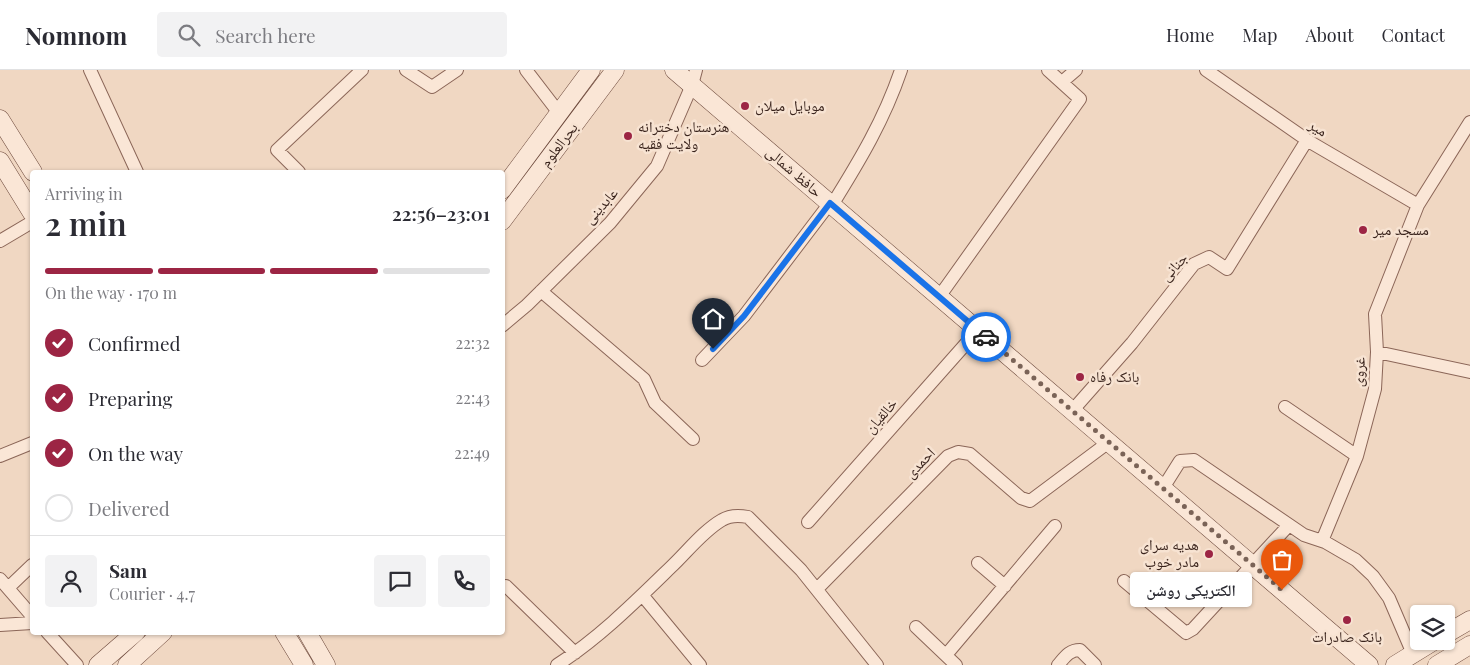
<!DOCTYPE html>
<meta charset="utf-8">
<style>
body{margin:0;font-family:"Playfair Display","Noto Naskh Arabic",serif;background:#f2f2f3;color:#2b2b33;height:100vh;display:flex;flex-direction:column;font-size:19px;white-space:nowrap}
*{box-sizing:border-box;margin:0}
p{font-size:16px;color:#7c7c81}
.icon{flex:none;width:28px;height:28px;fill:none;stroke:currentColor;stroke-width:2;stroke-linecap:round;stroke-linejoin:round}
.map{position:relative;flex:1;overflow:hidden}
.details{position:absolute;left:30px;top:100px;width:475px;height:465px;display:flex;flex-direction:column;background:#fff;border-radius:5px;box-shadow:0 1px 4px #0004}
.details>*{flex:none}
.fabs{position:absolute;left:1410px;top:535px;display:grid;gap:10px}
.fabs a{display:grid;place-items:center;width:45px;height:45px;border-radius:5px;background:#fff;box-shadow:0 1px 4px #0004;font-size:25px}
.pin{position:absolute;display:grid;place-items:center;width:42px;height:42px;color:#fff;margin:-51px -21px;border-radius:50% 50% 50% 0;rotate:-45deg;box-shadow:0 0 5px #0007}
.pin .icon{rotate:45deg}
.courier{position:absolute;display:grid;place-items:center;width:50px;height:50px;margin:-25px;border:4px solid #1a73e8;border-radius:50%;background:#fff;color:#222;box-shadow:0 1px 6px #0007}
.bubble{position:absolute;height:35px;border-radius:5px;background:#fff;box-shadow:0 1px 4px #0004;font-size:16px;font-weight:600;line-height:35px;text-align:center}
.summary em{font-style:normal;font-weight:600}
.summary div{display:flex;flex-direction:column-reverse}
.summary{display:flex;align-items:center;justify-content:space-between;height:85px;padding:0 15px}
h1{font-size:32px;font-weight:600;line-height:38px}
.bar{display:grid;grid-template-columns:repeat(4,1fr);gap:8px 5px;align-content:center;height:60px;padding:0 15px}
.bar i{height:6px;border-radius:4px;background:#e1e1e2}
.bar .active{background:#9c2544}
.bar p{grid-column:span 4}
.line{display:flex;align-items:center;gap:12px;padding:0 15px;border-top:1px solid #e1e1e2}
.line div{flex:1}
.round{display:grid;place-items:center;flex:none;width:52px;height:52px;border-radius:5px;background:#f2f2f3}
ol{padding:0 15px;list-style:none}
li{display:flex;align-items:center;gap:15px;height:55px}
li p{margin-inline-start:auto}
li .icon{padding:5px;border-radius:50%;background:#9c2544;color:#fff;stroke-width:4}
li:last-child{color:#7c7c81}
li i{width:28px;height:28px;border:2px solid #e1e1e2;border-radius:50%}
header{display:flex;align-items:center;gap:30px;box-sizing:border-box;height:70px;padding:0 25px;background:#fff;border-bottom:1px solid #e1e1e2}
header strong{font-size:24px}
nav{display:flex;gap:28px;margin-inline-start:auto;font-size:18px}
.search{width:350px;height:45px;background:#f2f2f3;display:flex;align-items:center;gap:12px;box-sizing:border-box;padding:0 18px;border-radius:5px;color:#7c7c81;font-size:19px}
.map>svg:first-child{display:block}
</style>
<header>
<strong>Nomnom</strong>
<div class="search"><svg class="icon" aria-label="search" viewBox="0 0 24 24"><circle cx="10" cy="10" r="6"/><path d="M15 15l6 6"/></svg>Search here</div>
<nav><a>Home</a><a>Map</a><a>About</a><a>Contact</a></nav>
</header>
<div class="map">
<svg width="1470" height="595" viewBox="0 0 1470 595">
<rect width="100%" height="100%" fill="#f0d7c2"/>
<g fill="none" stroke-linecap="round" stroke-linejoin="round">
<!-- minor casing -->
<g stroke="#8b6658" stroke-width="14">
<path id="minor" d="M90 0 137 102
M406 0 432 17 457 0
M526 0 559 43
M1206 0 1310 72 1418 135
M1062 12 1076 0
M299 102 277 80 362 0
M832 135C860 90 884 50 901 0
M0 171 32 152
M541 221 644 309 655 333 693 369
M939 227 1080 29 1048 0
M502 256 527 235 610 153 657 96 692 15 696 0
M1377 282 1470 302
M702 290 744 246 830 133
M1285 337 1357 386
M1072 341 1132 273 1194 194 1209 187 1227 199 1307 70
M0 386 32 373
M1163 418 1180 391 1194 390 1304 465 1325 472 1356 490 1373 506 1389 528 1413 584
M808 452 978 260
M1322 471 1357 386 1375 319 1377 282 1375 244 1418 135 1470 52
M978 493 1005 516
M0 509 32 546
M1124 511 1186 563 1193 559 1289 455
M506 516 575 583
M8 518 32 495
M817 519 948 386 958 382 970 384 1021 428 1030 431 1109 372
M643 526 700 595
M0 555 32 553
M916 557 956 595
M47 562 77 595
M946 585 1055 456
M557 595C599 568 635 532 671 497 687 482 703 461 722 450 730 445 738 445 748 447L801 500 877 595
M1058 595C1065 587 1069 580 1080 580L1095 595"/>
</g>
<!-- secondary casing -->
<g stroke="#6c483b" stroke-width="19">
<path id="secondary" d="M674 0 1369 595
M0 49 33 102
M0 91 32 143
M502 120 591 0
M502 151 615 0
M284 562 304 595
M307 562 326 595
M1446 564 1470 550
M98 595 136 562
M127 595 163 562
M1395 595 1434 571
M1437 595 1470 575"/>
</g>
<!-- minor -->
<use href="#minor" stroke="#fae6d6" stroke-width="12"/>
<!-- secondary -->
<use href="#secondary" stroke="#fae6d6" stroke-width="18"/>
</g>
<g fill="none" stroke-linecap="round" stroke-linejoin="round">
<!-- done -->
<path stroke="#7a6357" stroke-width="5" stroke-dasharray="0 9" d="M986 267 1282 520"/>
<!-- route -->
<path stroke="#1a73e8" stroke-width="6" d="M713 279 744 246 830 133 986 267"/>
</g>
<!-- markers -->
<g fill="#9c2544" stroke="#f7e3d2" stroke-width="2">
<circle cx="745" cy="36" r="5"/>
<circle cx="628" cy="66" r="5"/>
<circle cx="1363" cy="160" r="5"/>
<circle cx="1080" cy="307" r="5"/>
<circle cx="1209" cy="484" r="5"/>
<circle cx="1347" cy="550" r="5"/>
</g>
<g text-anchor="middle" stroke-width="5" stroke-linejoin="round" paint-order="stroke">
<!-- poi labels -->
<g font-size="15" fill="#3a241d" stroke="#f7e3d2" text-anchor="start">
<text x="755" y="41">موبایل میلان</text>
<text x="638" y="62">هنرستان دخترانه<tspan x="638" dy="17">ولایت فقیه</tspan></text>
<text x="1373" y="165">مسجد میر</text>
<text x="1090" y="312">بانک رفاه</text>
<text x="1199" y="480" text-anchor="end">هدیه سرای<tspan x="1199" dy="17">مادر خوب</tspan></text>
<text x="1347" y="572" text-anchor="middle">بانک صادرات</text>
</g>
<!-- street labels -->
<g font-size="15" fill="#3a241d" stroke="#f7e3d2">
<text transform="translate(1318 58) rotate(32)" y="5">میر</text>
<text transform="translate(559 75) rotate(-53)" y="5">بحرالعلوم</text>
<text transform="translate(794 102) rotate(41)" y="5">حافظ شمالی</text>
<text transform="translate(601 136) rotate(-48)" y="5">عابدینی</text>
<text transform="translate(1174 197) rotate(-47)" y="5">جنانی</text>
<text transform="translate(1359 302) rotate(-85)" y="5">غروی</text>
<text transform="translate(881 346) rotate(-49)" y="5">خالقیان</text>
<text transform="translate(920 393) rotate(-46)" y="5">احمدی</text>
</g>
</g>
</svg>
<div class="fabs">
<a><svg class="icon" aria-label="layers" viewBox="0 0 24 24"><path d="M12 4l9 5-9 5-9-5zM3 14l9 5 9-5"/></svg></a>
</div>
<div class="pin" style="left:1282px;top:520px;background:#ea580c"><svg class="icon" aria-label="bag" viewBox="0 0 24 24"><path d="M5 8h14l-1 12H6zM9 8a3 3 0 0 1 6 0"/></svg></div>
<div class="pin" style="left:713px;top:279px;background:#1f2937"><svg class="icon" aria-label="home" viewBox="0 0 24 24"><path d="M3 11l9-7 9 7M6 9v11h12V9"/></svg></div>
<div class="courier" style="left:986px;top:267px"><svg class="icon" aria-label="car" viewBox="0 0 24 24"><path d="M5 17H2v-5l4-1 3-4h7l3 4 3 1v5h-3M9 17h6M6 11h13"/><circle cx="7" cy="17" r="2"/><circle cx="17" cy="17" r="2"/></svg></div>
<div class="bubble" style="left:1130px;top:502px;width:122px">الکتریکی روشن</div>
<section class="details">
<div class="summary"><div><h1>2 min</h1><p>Arriving in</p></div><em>22:56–23:01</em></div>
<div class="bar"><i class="active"></i><i class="active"></i><i class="active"></i><i></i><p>On the way · 170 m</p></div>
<ol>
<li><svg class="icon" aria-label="check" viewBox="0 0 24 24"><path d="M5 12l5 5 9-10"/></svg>Confirmed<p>22:32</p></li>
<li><svg class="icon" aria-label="check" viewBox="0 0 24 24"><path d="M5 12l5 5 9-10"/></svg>Preparing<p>22:43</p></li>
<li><svg class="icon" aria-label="check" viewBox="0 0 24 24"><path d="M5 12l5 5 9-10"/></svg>On the way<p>22:49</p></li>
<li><i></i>Delivered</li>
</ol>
<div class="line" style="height:90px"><a class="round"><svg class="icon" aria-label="person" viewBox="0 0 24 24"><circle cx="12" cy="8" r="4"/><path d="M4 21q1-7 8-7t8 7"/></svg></a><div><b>Sam</b><p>Courier · 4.7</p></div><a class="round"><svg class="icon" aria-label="chat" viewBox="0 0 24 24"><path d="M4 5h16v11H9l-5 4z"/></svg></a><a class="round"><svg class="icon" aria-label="phone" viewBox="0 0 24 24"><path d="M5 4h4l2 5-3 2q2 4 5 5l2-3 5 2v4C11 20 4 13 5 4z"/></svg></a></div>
</section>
</div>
